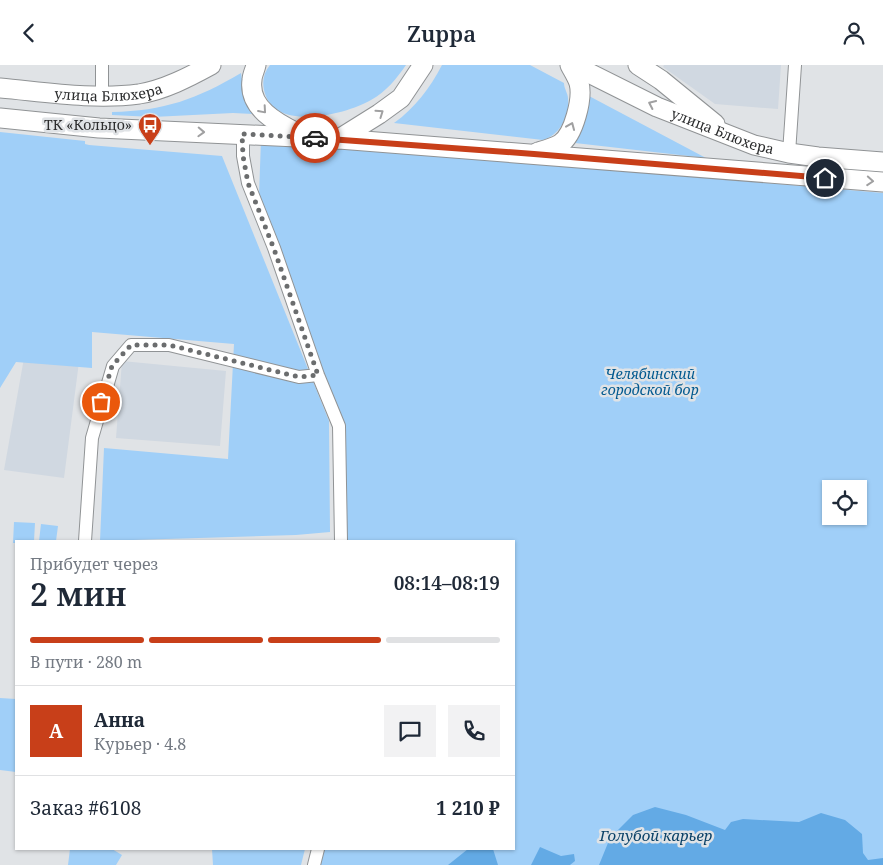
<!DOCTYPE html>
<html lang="ru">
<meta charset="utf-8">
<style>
body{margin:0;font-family:"Noto Serif",serif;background:#f2f2f3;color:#1f2937;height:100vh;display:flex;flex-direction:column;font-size:19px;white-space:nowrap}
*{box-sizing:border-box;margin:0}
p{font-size:16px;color:#747a83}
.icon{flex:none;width:28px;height:28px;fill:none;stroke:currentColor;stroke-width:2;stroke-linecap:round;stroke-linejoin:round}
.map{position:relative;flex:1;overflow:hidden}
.side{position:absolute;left:15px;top:475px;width:500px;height:310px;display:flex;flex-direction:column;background:#fff;border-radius:0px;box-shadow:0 1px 4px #0004}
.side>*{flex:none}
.tools{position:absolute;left:822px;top:415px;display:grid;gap:10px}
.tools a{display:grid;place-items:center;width:45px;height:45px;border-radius:0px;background:#fff;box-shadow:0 1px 4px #0004;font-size:25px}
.pin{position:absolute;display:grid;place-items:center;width:42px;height:42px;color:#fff;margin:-21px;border:2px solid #fff;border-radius:50%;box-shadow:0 1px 5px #0007}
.courier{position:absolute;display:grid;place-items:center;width:50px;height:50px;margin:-25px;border:4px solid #c83f19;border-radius:50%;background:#fff;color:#222;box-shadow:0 1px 6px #0007}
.summary em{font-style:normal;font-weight:600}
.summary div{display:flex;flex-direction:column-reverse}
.summary{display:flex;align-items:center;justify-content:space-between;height:85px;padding:0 15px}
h1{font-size:32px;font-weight:600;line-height:38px}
.bar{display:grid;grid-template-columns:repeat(4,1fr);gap:8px 5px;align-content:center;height:60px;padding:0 15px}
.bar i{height:6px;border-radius:4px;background:#e0e1e3}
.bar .current{background:#c83f19}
.bar p{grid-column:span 4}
.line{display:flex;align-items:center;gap:12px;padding:0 15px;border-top:1px solid #e0e1e3}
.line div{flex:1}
.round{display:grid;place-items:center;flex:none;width:52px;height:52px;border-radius:0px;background:#f2f2f3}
header{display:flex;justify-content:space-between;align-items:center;height:65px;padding:0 15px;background:#fff;font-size:22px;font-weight:600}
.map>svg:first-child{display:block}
</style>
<header><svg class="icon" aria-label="back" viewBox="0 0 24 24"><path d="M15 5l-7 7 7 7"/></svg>Zuppa<svg class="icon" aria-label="person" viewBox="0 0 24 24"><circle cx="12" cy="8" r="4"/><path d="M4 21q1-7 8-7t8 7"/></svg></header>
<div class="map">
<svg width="883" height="800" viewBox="0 0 883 800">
<rect width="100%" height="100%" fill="#e0e3e6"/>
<!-- built -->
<path fill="#d0d8e1" d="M664 0H781L778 44 715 39 663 2Z
M24 293 79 297 64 413 4 405Z
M122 296 226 306 220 381 116 373Z"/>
<!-- green -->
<path fill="#a0cff8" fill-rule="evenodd" d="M270 0H406C397 13 386 27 371 35 345 50 273 68 264 25 262 16 264 7 270 0Z
M442 0H530L564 18C564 24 568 28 568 34 570 50 560 70 543 75L394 58C415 43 430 23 442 0Z
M241 8 244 28 253 49 233 48 153 52 112 50V47C164 46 197 34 241 8Z
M589 31 706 93 575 78 584 56Z
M0 67 85 76V79L89 80 222 91 329 356 330 467 296 470 100 476 104 383 228 394 234 279 92 267V303L16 297 0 323Z
M261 74 883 128V800H319L323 784H514V476H346L343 361 259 131ZM831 424H859V451H831Z
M14 457 35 458 34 476H16V478H13Z
M41 459 58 461 56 476H39Z
M0 633 16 634V707L0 705Z
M70 784H112L122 790 116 800H68Z
M212 784H305L301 800H213Z"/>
<!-- water -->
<path fill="#63aae5" d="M655 742 686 750 725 765 731 757 743 754 799 757 821 748 845 755 862 769 863 788 868 795 883 793V800H599L610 773 633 750Z
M540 782 561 791 574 789 575 796 570 800H531Z
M468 784H493L498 800H448Z"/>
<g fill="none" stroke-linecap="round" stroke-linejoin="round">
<!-- minor casing -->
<g stroke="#909395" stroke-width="14">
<path id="minor" d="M102 0V30
M243 69V91L248 118 274 183 318 310 339 361 341 476
M789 88 795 0
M85 476 92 373 113 301 131 280H169L299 312 318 310
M314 800 318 784"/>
</g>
<!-- primary casing -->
<g stroke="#909395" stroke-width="21">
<g id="primary">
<path d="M256 0C255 5 252 10 252 15 248 43 277 58 297 68"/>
<path id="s1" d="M573 0 657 42 754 80 789 88 818 92 883 97"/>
<path d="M638 0 661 15 715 59"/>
<path id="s2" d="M0 23C45 27 94 35 139 29 164 25 189 12 211 0"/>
<path d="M0 53 99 63 339 74 883 117"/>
<path d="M339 74 379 49 401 33 423 0"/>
<path d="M538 87C545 85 553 83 560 79 574 70 583 33 579 18 577 12 573 6 570 0"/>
</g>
</g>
<!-- minor -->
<use href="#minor" stroke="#fff" stroke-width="12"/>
<!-- primary -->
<use href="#primary" stroke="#fff" stroke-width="19"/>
</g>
<!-- one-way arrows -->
<defs><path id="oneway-chevron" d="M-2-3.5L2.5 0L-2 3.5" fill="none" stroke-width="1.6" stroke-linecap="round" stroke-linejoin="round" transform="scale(1.25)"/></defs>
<g stroke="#a0a0a1">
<use href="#oneway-chevron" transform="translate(652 39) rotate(-155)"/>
<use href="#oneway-chevron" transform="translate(263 45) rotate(49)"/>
<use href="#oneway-chevron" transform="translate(380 48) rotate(-35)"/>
<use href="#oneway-chevron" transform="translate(571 61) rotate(-67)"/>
<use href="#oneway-chevron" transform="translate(201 67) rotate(2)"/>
<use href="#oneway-chevron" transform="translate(870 116) rotate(4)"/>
</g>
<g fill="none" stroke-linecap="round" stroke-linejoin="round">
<!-- done -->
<path stroke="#6b6d6e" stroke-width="5" stroke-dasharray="0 9" d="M101 337 112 301 131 280H169L299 312 318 310 274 184 248 118 243 91 242 69 315 73"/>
<!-- route -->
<path stroke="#c83f19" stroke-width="6" d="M315 73 534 89 825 113"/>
</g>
<!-- icons -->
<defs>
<g id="bus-pin" transform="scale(1.25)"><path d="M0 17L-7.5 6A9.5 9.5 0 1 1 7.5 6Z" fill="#c83f19" stroke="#e0e3e6"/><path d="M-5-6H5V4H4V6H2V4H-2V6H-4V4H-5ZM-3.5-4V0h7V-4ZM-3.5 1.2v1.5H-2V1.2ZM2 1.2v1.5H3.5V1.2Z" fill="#fff"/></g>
</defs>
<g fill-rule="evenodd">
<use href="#bus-pin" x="150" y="60"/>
</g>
<g text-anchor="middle" stroke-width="5" stroke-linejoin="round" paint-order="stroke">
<!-- street labels -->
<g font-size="14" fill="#2c2d2e" stroke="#e0e3e6">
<text dy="5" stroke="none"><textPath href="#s2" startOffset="109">улица Блюхера</textPath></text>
<text dy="5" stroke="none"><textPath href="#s1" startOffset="164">улица Блюхера</textPath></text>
</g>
<!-- poi labels -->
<g font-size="14" fill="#2c2d2e" stroke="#e0e3e6" text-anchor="end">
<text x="132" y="65">ТК «Кольцо»</text>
</g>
<!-- park labels -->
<g font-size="14" font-style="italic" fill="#01598f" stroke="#e0e3e6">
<text x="650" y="314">Челябинский<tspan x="650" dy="16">городской бор</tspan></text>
</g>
<!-- water labels -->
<g font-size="15" font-style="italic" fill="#0a4167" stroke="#e0e3e6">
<text x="656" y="776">Голубой карьер</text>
</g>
</g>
</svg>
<div class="tools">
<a><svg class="icon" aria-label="locate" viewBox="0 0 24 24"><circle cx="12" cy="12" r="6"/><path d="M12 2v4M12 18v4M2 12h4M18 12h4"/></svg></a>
</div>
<div class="pin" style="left:101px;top:337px;background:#ea580c"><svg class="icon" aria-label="bag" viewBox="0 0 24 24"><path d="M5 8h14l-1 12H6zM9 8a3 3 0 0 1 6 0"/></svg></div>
<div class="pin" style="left:825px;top:113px;background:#1f2937"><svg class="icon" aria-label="home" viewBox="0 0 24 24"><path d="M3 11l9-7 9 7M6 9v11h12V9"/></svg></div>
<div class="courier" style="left:315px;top:73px"><svg class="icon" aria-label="car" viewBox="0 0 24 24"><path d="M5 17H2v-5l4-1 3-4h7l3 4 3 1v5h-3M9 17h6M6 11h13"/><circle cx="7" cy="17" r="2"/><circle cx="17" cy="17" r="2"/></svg></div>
<section class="side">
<div class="summary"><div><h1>2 мин</h1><p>Прибудет через</p></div><em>08:14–08:19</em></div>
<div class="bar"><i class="current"></i><i class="current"></i><i class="current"></i><i></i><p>В пути · 280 m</p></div>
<div class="line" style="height:90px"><b class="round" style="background:#c83f19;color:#fff">А</b><div><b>Анна</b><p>Курьер · 4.8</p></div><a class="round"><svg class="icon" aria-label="chat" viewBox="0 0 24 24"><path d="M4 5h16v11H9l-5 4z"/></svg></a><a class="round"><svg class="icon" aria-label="phone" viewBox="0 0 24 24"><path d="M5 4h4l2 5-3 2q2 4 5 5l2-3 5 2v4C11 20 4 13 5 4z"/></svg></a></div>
<div class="line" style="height:65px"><div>Заказ #6108</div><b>1 210 ₽</b></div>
</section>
</div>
